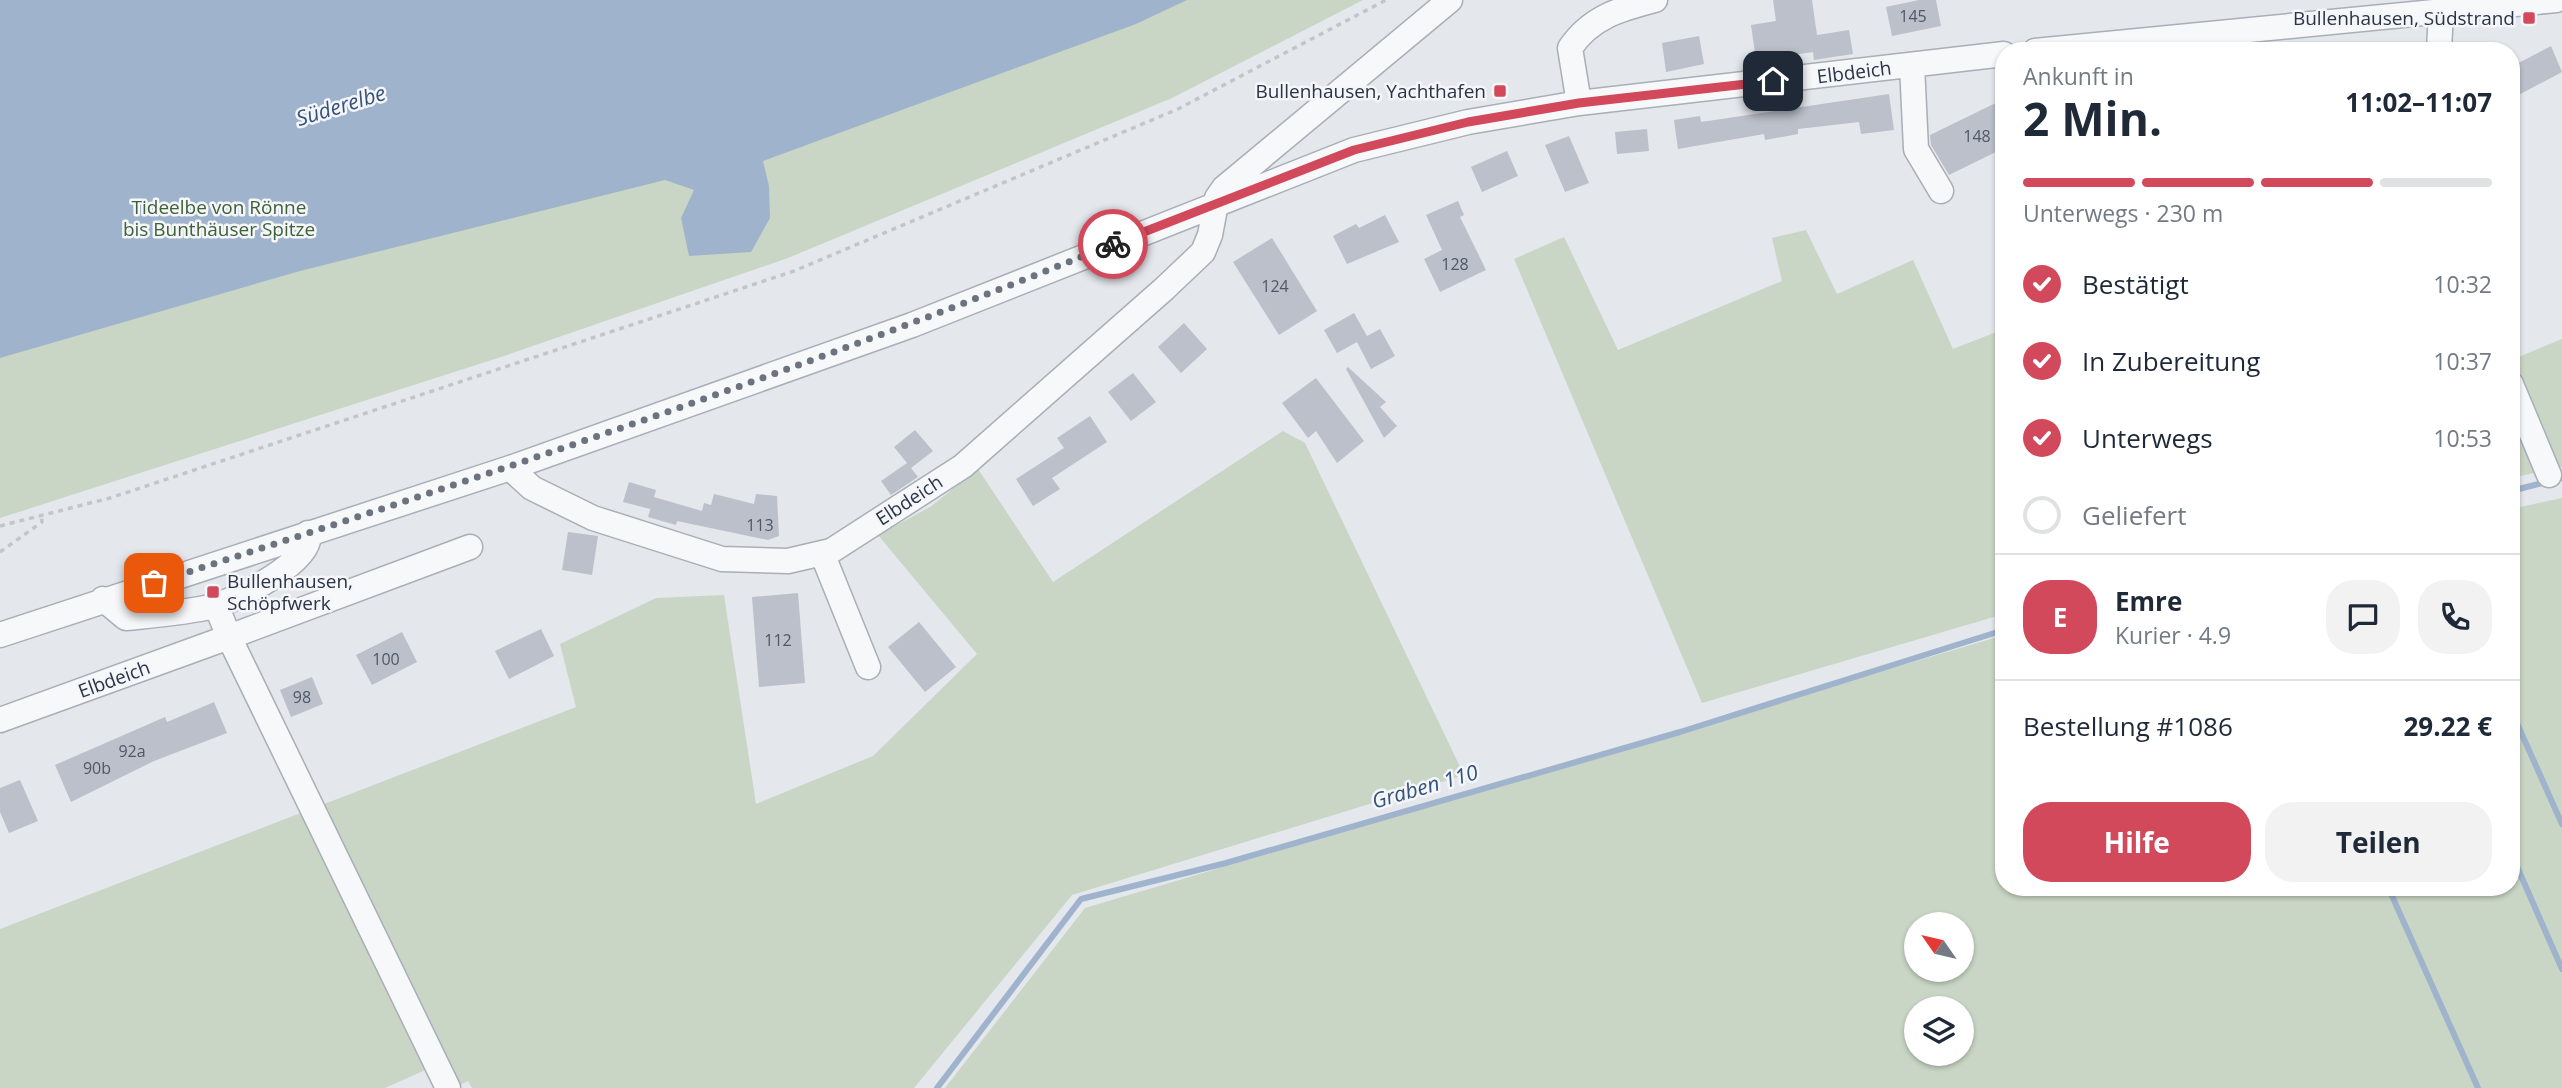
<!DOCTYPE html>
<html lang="de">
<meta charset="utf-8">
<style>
body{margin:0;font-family:"Open Sans",sans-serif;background:#f2f2f3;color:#1f2937;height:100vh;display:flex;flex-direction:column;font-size:26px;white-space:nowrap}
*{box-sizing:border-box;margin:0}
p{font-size:23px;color:#747a83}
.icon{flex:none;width:38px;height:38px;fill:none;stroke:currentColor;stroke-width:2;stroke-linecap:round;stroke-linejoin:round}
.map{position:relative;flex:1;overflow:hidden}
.side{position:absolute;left:1995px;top:42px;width:525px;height:854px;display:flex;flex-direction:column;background:#fff;border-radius:28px;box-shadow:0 2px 5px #0004}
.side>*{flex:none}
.needle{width:46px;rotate:304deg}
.fabs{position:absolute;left:1904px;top:912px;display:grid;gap:14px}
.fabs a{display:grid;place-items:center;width:70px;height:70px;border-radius:50%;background:#fff;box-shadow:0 2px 5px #0004;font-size:35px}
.pin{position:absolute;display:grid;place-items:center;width:60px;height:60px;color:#fff;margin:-30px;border-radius:14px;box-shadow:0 4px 10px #0006}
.courier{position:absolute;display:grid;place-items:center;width:70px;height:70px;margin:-35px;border:5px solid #d1495b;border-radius:50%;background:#fff;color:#222;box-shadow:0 2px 9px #0007}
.summary em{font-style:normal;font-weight:700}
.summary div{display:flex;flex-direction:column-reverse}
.summary{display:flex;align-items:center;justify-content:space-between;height:119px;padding:0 28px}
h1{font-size:46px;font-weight:700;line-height:52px}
.bar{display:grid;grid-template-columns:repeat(4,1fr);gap:10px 7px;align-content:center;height:84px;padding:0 28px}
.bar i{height:9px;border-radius:5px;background:#e0e1e3}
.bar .current{background:#d1495b}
.bar p{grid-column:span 4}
.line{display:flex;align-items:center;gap:18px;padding:0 28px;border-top:2px solid #e0e1e3}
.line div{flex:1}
.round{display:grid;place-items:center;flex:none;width:74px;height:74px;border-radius:28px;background:#f2f2f3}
ol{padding:0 28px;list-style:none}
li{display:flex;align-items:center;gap:21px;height:77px}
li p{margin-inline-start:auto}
li .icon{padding:7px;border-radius:50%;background:#d1495b;color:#fff;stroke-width:4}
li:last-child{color:#747a83}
li i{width:38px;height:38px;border:4px solid #e0e1e3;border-radius:50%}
.primary-button{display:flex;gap:14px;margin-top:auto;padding:14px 28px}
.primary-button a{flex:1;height:80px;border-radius:28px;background:#d1495b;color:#fff;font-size:28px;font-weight:700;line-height:80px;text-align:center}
.primary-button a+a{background:#f2f2f3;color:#1f2937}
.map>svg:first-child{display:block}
</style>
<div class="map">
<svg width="2562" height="1088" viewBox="0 0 2562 1088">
<rect width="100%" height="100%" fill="#e4e7ec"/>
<!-- green -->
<path fill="#c9d6c5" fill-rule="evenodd" d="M170 0H1363L1172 98 788 258 504 356 0 518V48Z
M1806 230 1837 294 1913 260 1953 349 2004 329V614L1702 703 1514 259 1564 237 1618 350 1782 281 1772 238Z
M2562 339V467L2511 478V360Z
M1283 431 1305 443 1464 775 1072 895 914 1088H472L468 1081 454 1088 432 1067 385 1088H0V929L576 707 560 644 656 598 724 595 756 804 873 756 977 654 878 535 930 507 978 469 1053 582Z
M2562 498V1088H945L1085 908 2004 635V887H2511V509ZM1916 924H1962V970H1916ZM1916 1008H1962V1054H1916Z"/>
<!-- water -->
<path fill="#9fb4cc" d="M0 0H1187L1136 24 763 161 769 186 770 218 751 252 689 256 681 218 694 190 665 180 300 271 0 358Z"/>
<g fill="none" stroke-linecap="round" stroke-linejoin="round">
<!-- stream -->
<path stroke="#9fb4cc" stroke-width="6" d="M2511 491 2562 478
M2511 710 2562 824
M2511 853 2562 969
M2388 887 2478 1088
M937 1088 1081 899 1226 863 1680 732 2004 630"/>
</g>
<!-- building -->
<path fill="#bbc0ca" d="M1773 0H1812L1817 35 1849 30 1853 54 1814 60 1813 52 1756 60 1751 25 1776 21Z
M1919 0H1936L1941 26 1892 36 1886 7Z
M1699 36 1704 64 1666 72 1662 43Z
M2551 46 2562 72 2511 99V67Z
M1889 94 1894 130 1861 134 1859 122 1798 129V134L1765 140 1764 134 1678 149 1674 120 1700 116 1701 122Z
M2004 99V148L1949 175 1931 145 1930 135Z
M1647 129 1649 151 1617 154 1615 132Z
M1569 136 1589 183 1565 192 1545 145Z
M1507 151 1518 176 1482 192 1471 167Z
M1458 201 1464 215 1460 217 1486 270 1440 292 1424 259 1442 250 1426 215Z
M1385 215 1399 242 1347 264 1333 236 1356 224 1359 228Z
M1272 238 1317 311 1279 335 1233 262Z
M1354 313 1367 336 1380 329 1395 356 1371 369 1357 342 1337 353 1324 330Z
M1184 323 1207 349 1181 373 1158 347Z
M1348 367 1386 402 1380 407 1397 426 1384 438 1346 369Z
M1133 373 1156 402 1131 421 1108 392Z
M1316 378 1364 441 1337 463 1316 431 1308 438 1282 403Z
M1090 416 1107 442 1052 478 1060 489 1033 506 1016 479 1064 448 1057 438Z
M915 430 933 451 911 468 918 477 891 495 881 481 907 463 894 447Z
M629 482 656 490 654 497 702 511 704 503 711 505 714 494 754 504 756 494 777 496 779 536 768 540 677 521 676 525 648 517 651 507 650 509 623 502Z
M568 532 598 536 592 575 562 570Z
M798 593 805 683 759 687 752 597Z
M919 622 956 667 925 692 888 647Z
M541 629 554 656 509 679 495 651Z
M402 632 417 662 372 685 356 655Z
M312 677 323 704 291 717 280 690Z
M214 702 227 733 154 761 71 802 55 765 165 717 167 722Z
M20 780 38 821 9 833 0 812V788Z"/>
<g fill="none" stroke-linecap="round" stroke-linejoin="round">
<!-- minor casing -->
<g stroke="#a9aeb7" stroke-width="27">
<path id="minor" d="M2035 51 2556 0
M2439 51 2441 10
M1912 65 1916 149 1941 191
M1579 103 1570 48C1591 17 1620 9 1655 0
M2511 384 2549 475
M510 468 532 488 593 518 722 559 788 561 831 551 963 466 1164 289 1203 252 1210 235 1217 198 1224 188 1450 0
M822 553 868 667
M103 599 126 618C155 615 185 613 214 606 236 600 316 560 308 533
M0 635 510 468 912 325 1354 150 1468 122 1579 103 2004 54
M0 720 229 637 216 605
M448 1088 229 637 470 547"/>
</g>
<!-- path -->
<path stroke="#c2c5cb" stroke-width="3.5" stroke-dasharray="5 5" stroke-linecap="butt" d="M0 526 110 498 794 271 1178 109 1386 0
M0 552 42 522 41 514"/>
<!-- minor -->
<use href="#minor" stroke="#f7f8fa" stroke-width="24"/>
</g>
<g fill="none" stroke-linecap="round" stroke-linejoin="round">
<!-- done -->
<path stroke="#6c737f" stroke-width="7" stroke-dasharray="0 12.6" d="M154 583C477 479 799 372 1113 244"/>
<!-- route -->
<path stroke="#d1495b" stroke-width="9" d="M1113 244 1354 150 1468 122 1579 103 1773 81"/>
</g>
<!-- markers -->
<g fill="#d1495b" stroke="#f4f6f9" stroke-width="2.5">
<rect x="2522" y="11" width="14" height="14" rx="3.5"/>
<rect x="1493" y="84" width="14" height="14" rx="3.5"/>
<rect x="206" y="585" width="14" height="14" rx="3.5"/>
</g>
<g text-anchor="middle" stroke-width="5" stroke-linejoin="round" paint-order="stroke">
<!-- number labels -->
<g font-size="16" fill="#4f5766">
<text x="1913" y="22">145</text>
<text x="1977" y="142">148</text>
<text x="1455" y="270">128</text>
<text x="1275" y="292">124</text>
<text x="760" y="531">113</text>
<text x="778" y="646">112</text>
<text x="386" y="665">100</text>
<text x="302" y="703">98</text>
<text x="132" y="757">92a</text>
<text x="97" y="774">90b</text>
</g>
<!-- poi labels -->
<g font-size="19" fill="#2b3445" stroke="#f4f6f9" text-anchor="end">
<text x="2515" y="25">Bullenhausen, Südstrand</text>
<text x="1486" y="98">Bullenhausen, Yachthafen</text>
<text x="227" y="588" text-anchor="start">Bullenhausen,<tspan x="227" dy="22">Schöpfwerk</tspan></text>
</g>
<!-- street labels -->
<g font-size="19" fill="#2b3445" stroke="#f4f6f9">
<text transform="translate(1854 72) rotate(-7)" y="7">Elbdeich</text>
<text transform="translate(909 500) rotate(-33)" y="7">Elbdeich</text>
<text transform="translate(114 679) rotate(-20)" y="7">Elbdeich</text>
</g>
<!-- park labels -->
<g font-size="19" fill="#3f6138" stroke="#f4f6f9">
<text x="219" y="214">Tideelbe von Rönne<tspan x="219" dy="22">bis Bunthäuser Spitze</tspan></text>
</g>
<!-- water labels -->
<g font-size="21" font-style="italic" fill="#34527a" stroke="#f4f6f9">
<text transform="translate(341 106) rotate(-17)" y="7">Süderelbe</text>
<text transform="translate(1425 787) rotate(-16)" y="7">Graben 110</text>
</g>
</g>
</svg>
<div class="fabs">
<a><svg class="needle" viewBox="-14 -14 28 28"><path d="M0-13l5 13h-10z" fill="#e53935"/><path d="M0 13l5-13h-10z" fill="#747a83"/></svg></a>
<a><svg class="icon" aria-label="layers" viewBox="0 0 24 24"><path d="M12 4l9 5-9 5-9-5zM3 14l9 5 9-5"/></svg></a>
</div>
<div class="pin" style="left:154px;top:583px;background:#ea580c"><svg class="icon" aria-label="bag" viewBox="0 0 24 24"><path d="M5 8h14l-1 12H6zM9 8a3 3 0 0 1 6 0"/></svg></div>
<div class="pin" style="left:1773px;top:81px;background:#1f2937"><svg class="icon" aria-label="home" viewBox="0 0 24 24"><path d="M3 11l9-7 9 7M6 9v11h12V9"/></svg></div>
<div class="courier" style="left:1113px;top:244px"><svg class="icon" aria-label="bike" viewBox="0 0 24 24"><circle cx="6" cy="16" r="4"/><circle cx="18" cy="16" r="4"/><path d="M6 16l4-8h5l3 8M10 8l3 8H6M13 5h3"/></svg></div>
<section class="side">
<div class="summary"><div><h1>2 Min.</h1><p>Ankunft in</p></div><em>11:02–11:07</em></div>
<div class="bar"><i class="current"></i><i class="current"></i><i class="current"></i><i></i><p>Unterwegs · 230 m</p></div>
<ol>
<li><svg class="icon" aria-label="check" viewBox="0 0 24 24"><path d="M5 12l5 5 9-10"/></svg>Bestätigt<p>10:32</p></li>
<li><svg class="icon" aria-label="check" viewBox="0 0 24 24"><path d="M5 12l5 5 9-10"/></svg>In Zubereitung<p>10:37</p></li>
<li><svg class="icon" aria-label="check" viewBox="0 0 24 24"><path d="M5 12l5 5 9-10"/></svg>Unterwegs<p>10:53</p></li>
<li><i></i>Geliefert</li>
</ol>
<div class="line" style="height:126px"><b class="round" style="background:#d1495b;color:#fff">E</b><div><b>Emre</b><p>Kurier · 4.9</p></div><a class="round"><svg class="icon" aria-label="chat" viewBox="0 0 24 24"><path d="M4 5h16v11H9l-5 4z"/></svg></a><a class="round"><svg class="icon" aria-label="phone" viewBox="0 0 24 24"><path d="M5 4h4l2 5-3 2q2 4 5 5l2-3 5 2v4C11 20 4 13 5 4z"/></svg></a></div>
<div class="line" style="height:91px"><div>Bestellung #1086</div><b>29.22 €</b></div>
<div class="primary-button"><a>Hilfe</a><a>Teilen</a></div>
</section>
</div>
